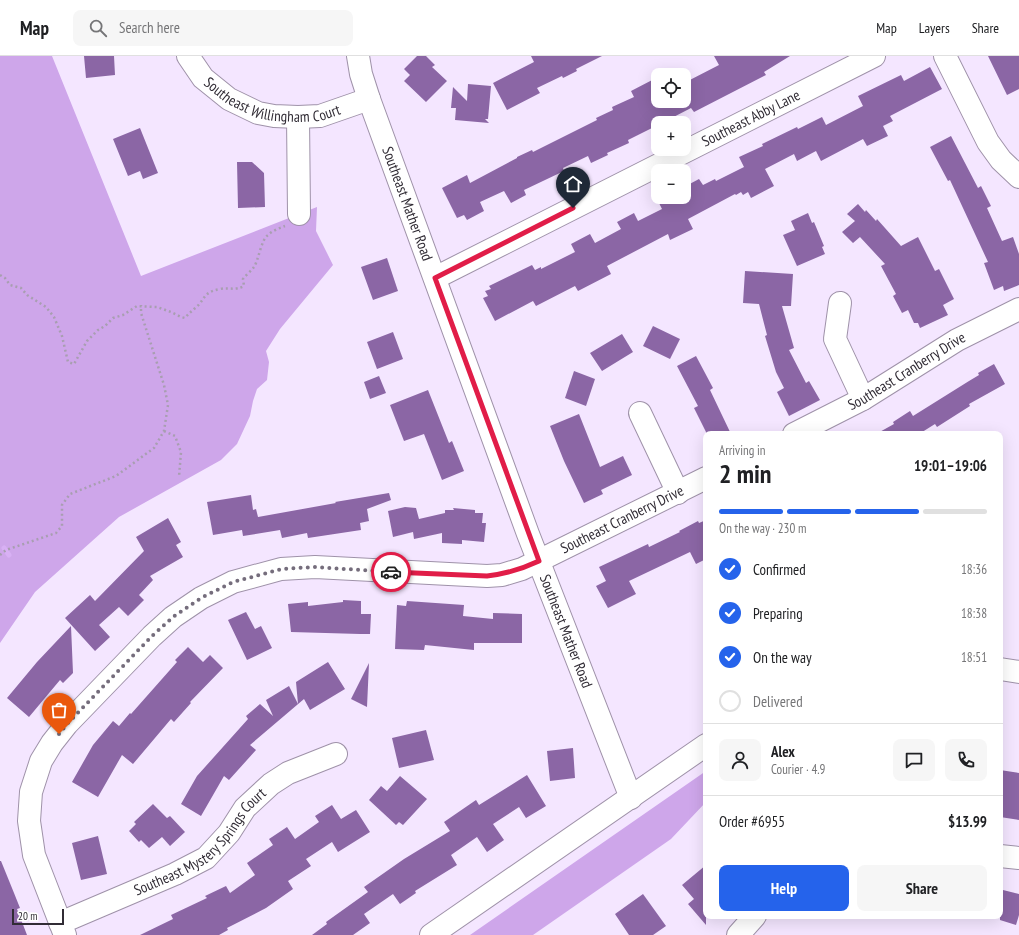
<!DOCTYPE html>
<meta charset="utf-8">
<style>
body{margin:0;font-family:"PT Sans Narrow",sans-serif;background:#f6f6f6;color:#202124;height:100vh;display:flex;flex-direction:column;font-size:15px;white-space:nowrap}
*{box-sizing:border-box;margin:0}
p{font-size:13px;color:#757577}
.icon{flex:none;width:22px;height:22px;fill:none;stroke:currentColor;stroke-width:2;stroke-linecap:round;stroke-linejoin:round}
.map{position:relative;flex:1;overflow:hidden}
.panel{position:absolute;left:703px;top:375px;width:300px;height:488px;display:flex;flex-direction:column;background:#fff;border-radius:8px;box-shadow:0 4px 16px #0002}
.panel>*{flex:none}
.buttons{position:absolute;left:651px;top:12px;display:grid;gap:8px}
.buttons a{display:grid;place-items:center;width:40px;height:40px;border-radius:8px;background:#fff;box-shadow:0 4px 16px #0002;font-size:20px}
.scale{position:absolute;left:12px;bottom:10px;width:52px;box-sizing:border-box;padding-left:4px;border:2px solid #312c35;border-top:0;font-size:11px;line-height:14px;white-space:nowrap;color:#312c35;-webkit-text-stroke:3px #fff;paint-order:stroke}
.pin{position:absolute;display:grid;place-items:center;width:34px;height:34px;color:#fff;margin:-41px -17px;border-radius:50% 50% 50% 0;rotate:-45deg;box-shadow:0 0 4px #0007}
.pin .icon{rotate:45deg}
.courier{position:absolute;display:grid;place-items:center;width:40px;height:40px;margin:-20px;border:3px solid #e11d48;border-radius:50%;background:#fff;color:#222;box-shadow:0 1px 5px #0007}
.head em{font-style:normal;font-weight:700}
.head div{display:flex;flex-direction:column-reverse}
.head{display:flex;align-items:center;justify-content:space-between;height:68px;padding:0 16px}
h1{font-size:26px;font-weight:700;line-height:30px}
.bar{display:grid;grid-template-columns:repeat(4,1fr);gap:6px 4px;align-content:center;height:48px;padding:0 16px}
.bar i{height:5px;border-radius:3px;background:#e0e0e0}
.bar .selected{background:#2563eb}
.bar p{grid-column:span 4}
.line{display:flex;align-items:center;gap:10px;padding:0 16px;border-top:1px solid #e0e0e0}
.line div{flex:1}
.round{display:grid;place-items:center;flex:none;width:42px;height:42px;border-radius:8px;background:#f6f6f6}
ol{padding:0 16px;list-style:none}
li{display:flex;align-items:center;gap:12px;height:44px}
li p{margin-inline-start:auto}
li .icon{padding:4px;border-radius:50%;background:#2563eb;color:#fff;stroke-width:4}
li:last-child{color:#757577}
li i{width:22px;height:22px;border:2px solid #e0e0e0;border-radius:50%}
.primary-button{display:flex;gap:8px;margin-top:auto;padding:8px 16px}
.primary-button a{flex:1;height:46px;border-radius:8px;background:#2563eb;color:#fff;font-size:16px;font-weight:700;line-height:46px;text-align:center}
.primary-button a+a{background:#f6f6f6;color:#202124}
header{display:flex;align-items:center;gap:24px;box-sizing:border-box;height:56px;padding:0 20px;background:#fff;border-bottom:1px solid #e0e0e0}
header strong{font-size:19px}
nav{display:flex;gap:22px;margin-inline-start:auto;font-size:14px}
.search{width:280px;height:36px;background:#f6f6f6;display:flex;align-items:center;gap:10px;box-sizing:border-box;padding:0 14px;border-radius:8px;color:#757577;font-size:15px}
.map>svg:first-child{display:block}
</style>
<header>
<strong>Map</strong>
<div class="search"><svg class="icon" aria-label="search" viewBox="0 0 24 24"><circle cx="10" cy="10" r="6"/><path d="M15 15l6 6"/></svg>Search here</div>
<nav><a>Map</a><a>Layers</a><a>Share</a></nav>
</header>
<div class="map">
<svg width="1019" height="879" viewBox="0 0 1019 879">
<rect width="100%" height="100%" fill="#f4e6ff"/>
<!-- forest -->
<path fill="#cea6ea" d="M0 0H52L141 220 317 151 316 175 333 209 280 273 266 295 269 306 267 324 257 333 253 345 250 360 237 388 221 404 119 461 35 536 0 587Z
M706 715V746L671 783 533 879H470Z"/>
<g fill="none" stroke-linecap="round" stroke-linejoin="round">
<!-- stream -->
<path stroke="#d8b0f4" stroke-width="5" d="M4 492 9 499"/>
</g>
<!-- building -->
<path fill="#8b66a5" d="M84 0H114L115 19 86 22Z
M417 0H426L435 9 432 11 447 25 426 46 404 25 410 19 404 13Z
M531 0H602L576 13 577 15 563 22 562 20 537 32 540 37 507 54 493 27 534 6Z
M714 0H790L764 16 766 19 694 56 691 52 662 67H658V69L628 84 629 87 607 97 608 99 591 107 588 100 563 112 564 115 524 134 526 139 511 147 504 135 480 146 484 155 467 164 464 159 457 162 442 132 467 119 470 127 517 102V101L532 94 533 96 597 64 596 62 613 54 612 51 634 41 631 35 658 21V45H684V27L719 9Z
M988 0H1019V33L1007 39Z
M930 11 942 33 890 60 893 65 883 70 888 80 867 90 863 83 821 105 816 95 797 105 794 98 765 113 774 130 751 142 748 136 743 139 741 136 736 139 735 138 688 163 693 173 670 184 668 178 607 210 611 218 578 235 575 230 536 250 533 245 495 265 483 242 488 240 485 235 491 233 489 230 532 209 535 214 541 211V213L575 196 571 188 590 178 595 187 621 173 617 166 634 157 638 165 662 153 656 141H684V131L699 123 703 129 715 123 716 125 744 111 739 101 763 90 762 88 797 71 798 73 822 61 826 69 863 50 858 40 901 19 904 25Z
M468 28 491 30 488 63H485L489 67 455 64 456 52H451L453 31 467 45Z
M140 72 158 117 143 123 140 115 128 120 113 83Z
M951 80 978 132 981 130 991 150 987 152 1002 185 1013 181 1019 198V229L1004 235 1003 230 994 234 984 207 988 206 950 124 948 125 930 91Z
M237 106H252L264 117 265 151 238 152Z
M858 148 865 156 866 154 876 165 877 163 901 190 918 181 935 215 939 213 954 243 943 249 948 259 920 272 918 267H914L908 254 902 257 893 240 896 238 881 210 885 208 860 181 853 187 842 176 855 165 847 158Z
M808 157 812 167 814 166 824 190 822 191 825 198 797 210 783 179 795 174 791 165Z
M387 202 398 235 373 244 361 211Z
M745 215 793 218 791 250H782L794 292 789 294 806 327 809 325 820 344 789 360 777 336 784 332 776 316 765 280 767 279 759 248 743 247Z
M653 270 680 283 670 303 643 290Z
M393 276 403 303 377 313 367 286Z
M622 278 633 296 602 315 590 297Z
M696 300 713 332 710 334 731 378H707L694 352 698 350 677 310Z
M994 308 1005 328 969 348 970 350 937 371 935 368 919 378H876L894 368 893 366 910 355 913 360 969 325 979 319 978 317Z
M574 315 595 323 586 350 565 342Z
M379 320 386 337 370 343 364 326Z
M428 334 449 387 452 385 464 415 442 424 424 378 404 385 390 349Z
M579 358 600 411 623 400 632 419 601 434 603 438 584 447 564 405 550 370Z
M389 437 391 444 367 453 369 465 360 467 361 474 308 482 307 477 282 482 280 474 243 480 242 474 213 479 207 446 251 439 253 454 256 453 258 461 336 447 335 446Z
M405 451 416 452 419 463 445 457V454H454L453 452 475 454V457H483L482 467H486L484 486 462 484V488L442 487V477L414 483 413 476 393 481 388 455Z
M168 462 181 486 176 489 183 501 150 520 153 524 139 539 144 544 128 560 119 551 99 569 110 581 95 595 65 562 90 539 95 545 144 495 136 481Z
M706 464V503L696 508 690 496 629 525 636 538 608 552 596 530 606 525 599 511 648 488 649 491 680 476 679 475 698 465 699 467Z
M343 544 361 545V558H371L370 578H360L291 576 288 548 308 546V550L343 546Z
M407 545 464 549 463 560 493 563V557L522 558V587H474V594L425 589 424 594 395 593 397 549 406 550Z
M246 556 255 573 261 570 272 592 247 604 228 564Z
M71 570 73 617 63 627 60 624 29 661 7 642 37 606Z
M188 591 203 606 210 599 223 612 190 646 191 647 174 666 171 663 133 708 122 699 98 741 72 726 93 689 113 665 119 670 130 657 131 658 177 606 175 604Z
M328 606 345 633 310 654 304 643 250 689 256 694 229 724 224 720 201 760 181 748 197 720 248 663 246 660 260 648 273 660 266 644 289 630 298 648 296 626Z
M369 607 367 651 351 643Z
M426 674 434 704 399 712 392 682Z
M573 692 575 722 550 725 547 695Z
M1000 714 1019 717V764L1000 761Z
M527 719 546 750 526 762 519 751 493 768 504 784 487 796 477 781 451 799 457 809 415 835 416 837 400 848 393 838 364 858 370 867 353 879H312L327 868 326 866 368 836 364 831 404 803 450 775 444 766 476 744 479 749Z
M400 720 427 743 403 769 399 766 396 769 369 744 381 730 387 735Z
M153 748 167 762 170 760 185 776 170 790 162 781 149 792 141 784 139 786 129 775 136 768 134 766Z
M332 749 341 763 356 754 370 776 338 796 332 786 306 803 311 810 288 825 293 833 266 852 227 872 228 874 219 879H140L173 863 171 859 207 842 205 840 226 830 230 837 255 819 247 807 273 789 269 783 287 771 295 783 319 766 315 760Z
M98 780 107 818 81 824 72 787Z
M0 805H1L14 837 20 852 17 853 27 879H0Z
M706 809V869L688 848 694 843 682 829Z
M1003 834 1019 838V859L1016 869 1000 864V835L1003 836Z
M643 838 666 870 653 879H629L615 858Z"/>
<g fill="none" stroke-linecap="round" stroke-linejoin="round">
<!-- minor casing -->
<g stroke="#9f92a9" stroke-width="24">
<g id="minor">
<path id="s1" d="M188 0 203 22 229 43 258 57 274 60 298 61 320 60 369 43"/>
<path id="s2" d="M358 0 361 18 369 43 528 478 631 742"/>
<path d="M945 0 988 86 1001 104 1019 121"/>
<path d="M298 61 299 158"/>
<path id="s3" d="M435 222 874 0"/>
<path d="M840 247 835 283 863 343"/>
<path d="M640 357 678 437"/>
<path id="s4" d="M794 378 863 343 957 284 1019 253"/>
<path d="M1000 613 1019 616"/>
<path d="M1000 800 1019 802"/>
<path id="s5" d="M60 867 175 818 206 802 229 777 245 752 271 728 288 717 336 698"/>
<path id="s6" d="M65 879 34 799 29 765 31 736 41 705 52 687 67 668 152 580 173 561 201 542 233 526 281 513 315 511 487 520 502 519 522 513 706 422"/>
<path d="M431 879 706 689"/>
<path d="M738 879 755 860"/>
</g>
</g>
<!-- path -->
<path stroke="#a89eb0" stroke-width="2.5" stroke-dasharray="2 3" stroke-linecap="butt" d="M0 219 5 222 10 229 21 232 27 239 46 251 54 261 62 280 68 306 74 308 87 285 98 274 105 270 113 262 123 259 137 250 157 251 171 256 181 261 185 262C188 258 191 256 194 253 205 245 202 236 220 233 230 231 234 235 244 230L243 223C246 219 251 215 254 211 259 203 261 184 268 179 272 175 279 172 285 170
M164 375 175 380 181 396 179 421
M0 499 6 494 56 477 62 470V449L70 438 116 420 154 392 164 375 168 349 164 329 141 257V249"/>
<!-- minor -->
<use href="#minor" stroke="#fff" stroke-width="22"/>
</g>
<g fill="none" stroke-linecap="round" stroke-linejoin="round">
<!-- done -->
<path stroke="#756d7c" stroke-width="4" stroke-dasharray="0 7.2" d="M59 678 67 668 152 580 173 561 201 542 233 526 282 513 315 511 391 516"/>
<!-- route -->
<path stroke="#e11d48" stroke-width="5" d="M391 516 487 520C506 518 522 513 539 505L435 222 573 152"/>
</g>
<g text-anchor="middle" stroke-width="4" stroke-linejoin="round" paint-order="stroke">
<!-- street labels -->
<g font-size="15" fill="#312c35" stroke="#fff">
<text dy="5" stroke="none"><textPath href="#s1" startOffset="103">Southeast Willingham Court</textPath></text>
<text dy="5" stroke="none"><textPath href="#s3" startOffset="354">Southeast Abby Lane</textPath></text>
<text dy="5" stroke="none"><textPath href="#s2" startOffset="156">Southeast Mather Road</textPath></text>
<text dy="5" stroke="none"><textPath href="#s4" startOffset="129">Southeast Cranberry Drive</textPath></text>
<text dy="5" stroke="none"><textPath href="#s6" startOffset="851">Southeast Cranberry Drive</textPath></text>
<text dy="5" stroke="none"><textPath href="#s2" startOffset="612">Southeast Mather Road</textPath></text>
<text dy="5" stroke="none"><textPath href="#s5" startOffset="165">Southeast Mystery Springs Court</textPath></text>
</g>
</g>
</svg>
<div class="buttons">
<a><svg class="icon" aria-label="locate" viewBox="0 0 24 24"><circle cx="12" cy="12" r="6"/><path d="M12 2v4M12 18v4M2 12h4M18 12h4"/></svg></a>
<a>+</a>
<a>−</a>
</div>
<div class="scale">20 m</div>
<div class="pin" style="left:59px;top:678px;background:#ea580c"><svg class="icon" aria-label="bag" viewBox="0 0 24 24"><path d="M5 8h14l-1 12H6zM9 8a3 3 0 0 1 6 0"/></svg></div>
<div class="pin" style="left:573px;top:152px;background:#1f2937"><svg class="icon" aria-label="home" viewBox="0 0 24 24"><path d="M3 11l9-7 9 7M6 9v11h12V9"/></svg></div>
<div class="courier" style="left:391px;top:516px"><svg class="icon" aria-label="car" viewBox="0 0 24 24"><path d="M5 17H2v-5l4-1 3-4h7l3 4 3 1v5h-3M9 17h6M6 11h13"/><circle cx="7" cy="17" r="2"/><circle cx="17" cy="17" r="2"/></svg></div>
<section class="panel">
<div class="head"><div><h1>2 min</h1><p>Arriving in</p></div><em>19:01–19:06</em></div>
<div class="bar"><i class="selected"></i><i class="selected"></i><i class="selected"></i><i></i><p>On the way · 230 m</p></div>
<ol>
<li><svg class="icon" aria-label="check" viewBox="0 0 24 24"><path d="M5 12l5 5 9-10"/></svg>Confirmed<p>18:36</p></li>
<li><svg class="icon" aria-label="check" viewBox="0 0 24 24"><path d="M5 12l5 5 9-10"/></svg>Preparing<p>18:38</p></li>
<li><svg class="icon" aria-label="check" viewBox="0 0 24 24"><path d="M5 12l5 5 9-10"/></svg>On the way<p>18:51</p></li>
<li><i></i>Delivered</li>
</ol>
<div class="line" style="height:72px"><a class="round"><svg class="icon" aria-label="person" viewBox="0 0 24 24"><circle cx="12" cy="8" r="4"/><path d="M4 21q1-7 8-7t8 7"/></svg></a><div><b>Alex</b><p>Courier · 4.9</p></div><a class="round"><svg class="icon" aria-label="chat" viewBox="0 0 24 24"><path d="M4 5h16v11H9l-5 4z"/></svg></a><a class="round"><svg class="icon" aria-label="phone" viewBox="0 0 24 24"><path d="M5 4h4l2 5-3 2q2 4 5 5l2-3 5 2v4C11 20 4 13 5 4z"/></svg></a></div>
<div class="line" style="height:52px"><div>Order #6955</div><b>$13.99</b></div>
<div class="primary-button"><a>Help</a><a>Share</a></div>
</section>
</div>
